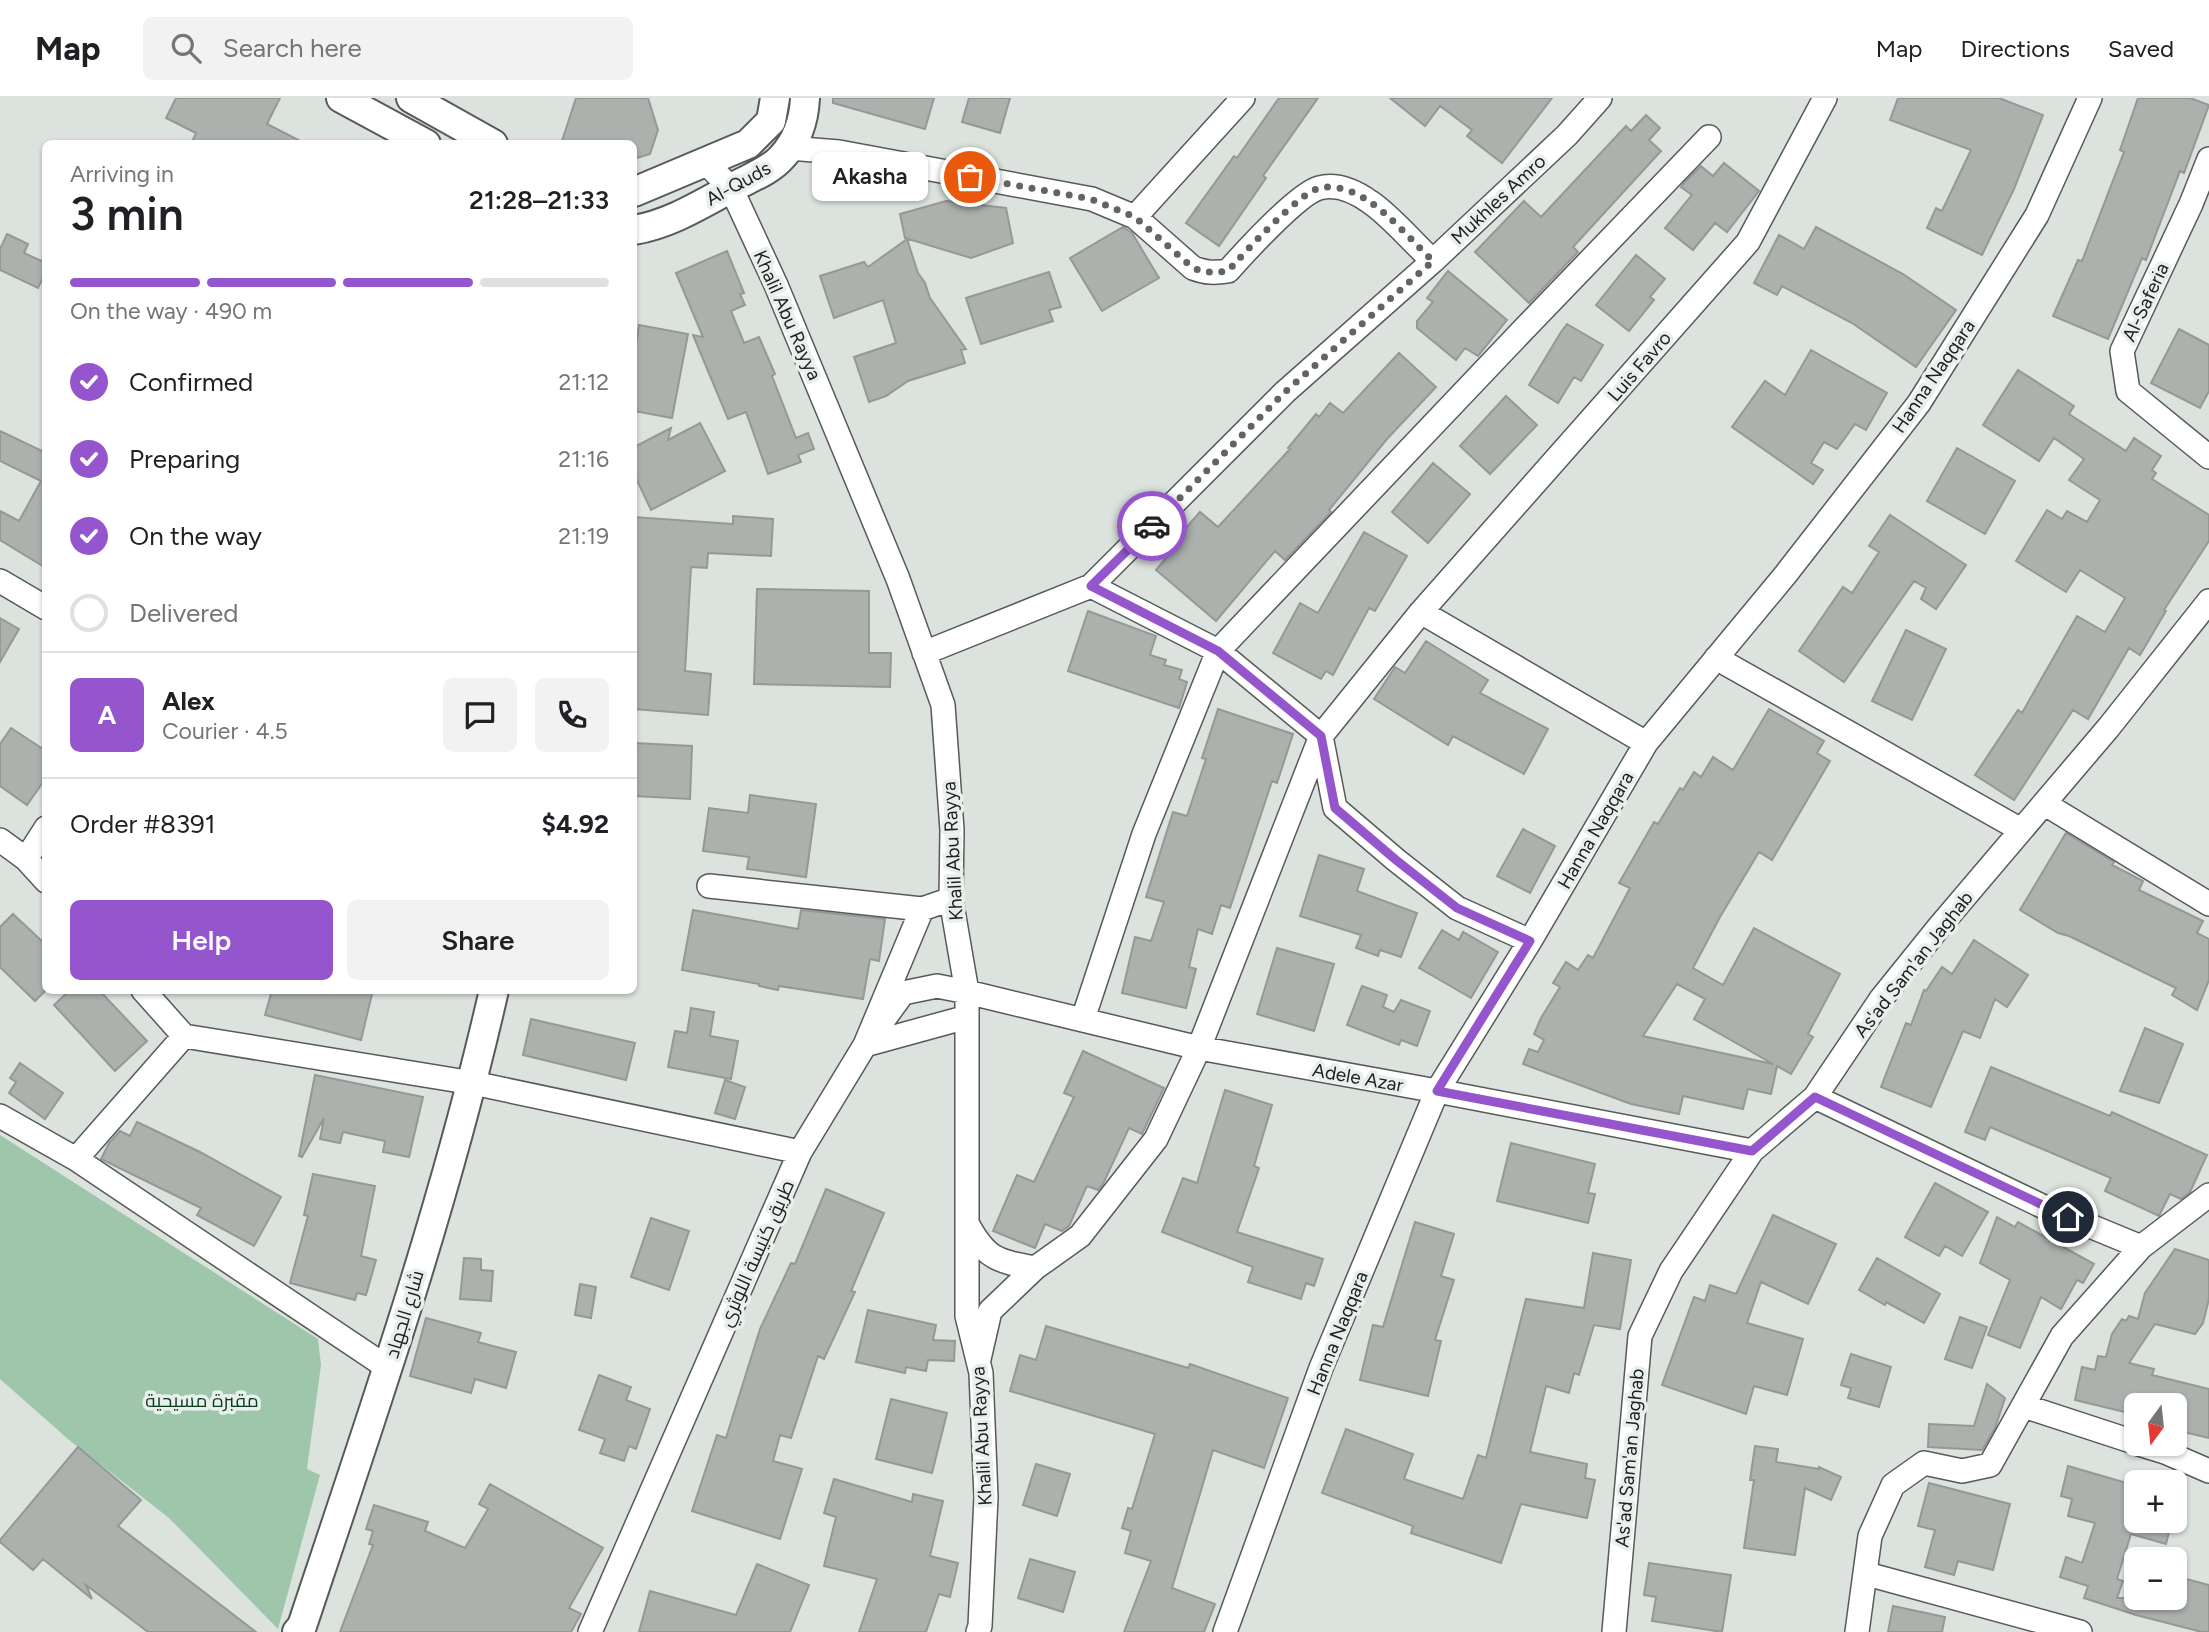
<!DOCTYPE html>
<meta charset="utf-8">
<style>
body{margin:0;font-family:Figtree,Cairo,sans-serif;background:#f2f2f2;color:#202124;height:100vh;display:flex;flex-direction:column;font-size:26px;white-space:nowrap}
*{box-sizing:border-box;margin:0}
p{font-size:23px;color:#757577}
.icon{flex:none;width:38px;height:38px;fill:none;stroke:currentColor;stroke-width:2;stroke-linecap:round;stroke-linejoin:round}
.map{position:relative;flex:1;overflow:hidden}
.drawer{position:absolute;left:42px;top:42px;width:595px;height:854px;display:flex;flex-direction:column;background:#fff;border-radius:10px;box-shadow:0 2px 5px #0004}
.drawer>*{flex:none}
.needle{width:46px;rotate:195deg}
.controls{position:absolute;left:2124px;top:1295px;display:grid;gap:14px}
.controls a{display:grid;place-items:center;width:63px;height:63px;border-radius:10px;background:#fff;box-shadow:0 2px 5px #0004;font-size:35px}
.pin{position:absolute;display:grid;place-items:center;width:60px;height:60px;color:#fff;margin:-30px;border:4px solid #fff;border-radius:50%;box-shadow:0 2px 7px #0007}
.courier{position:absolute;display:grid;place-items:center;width:70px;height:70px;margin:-35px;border:5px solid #9556cd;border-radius:50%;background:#fff;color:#222;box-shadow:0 2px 9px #0007}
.bubble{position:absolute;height:49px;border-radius:10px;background:#fff;box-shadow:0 2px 5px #0004;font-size:23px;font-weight:600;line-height:49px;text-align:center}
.head em{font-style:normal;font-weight:600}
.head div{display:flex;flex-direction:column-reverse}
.head{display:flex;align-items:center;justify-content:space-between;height:119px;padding:0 28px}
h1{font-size:46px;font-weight:600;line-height:52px}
.bar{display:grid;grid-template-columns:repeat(4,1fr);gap:10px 7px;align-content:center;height:84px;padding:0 28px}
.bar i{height:9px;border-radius:5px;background:#e0e0e0}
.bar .active{background:#9556cd}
.bar p{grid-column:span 4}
.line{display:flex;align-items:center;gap:18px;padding:0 28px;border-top:2px solid #e0e0e0}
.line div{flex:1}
.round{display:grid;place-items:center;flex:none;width:74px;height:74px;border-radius:10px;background:#f2f2f2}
ol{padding:0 28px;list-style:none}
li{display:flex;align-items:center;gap:21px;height:77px}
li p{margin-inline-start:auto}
li .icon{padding:7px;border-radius:50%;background:#9556cd;color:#fff;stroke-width:4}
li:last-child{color:#757577}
li i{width:38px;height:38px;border:4px solid #e0e0e0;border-radius:50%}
.button{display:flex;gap:14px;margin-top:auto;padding:14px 28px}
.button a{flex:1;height:80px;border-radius:10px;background:#9556cd;color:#fff;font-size:28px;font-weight:600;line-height:80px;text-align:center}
.button a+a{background:#f2f2f2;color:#202124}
header{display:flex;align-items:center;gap:42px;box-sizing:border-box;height:98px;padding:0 35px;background:#fff;border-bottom:2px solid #e0e0e0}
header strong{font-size:33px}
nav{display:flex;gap:38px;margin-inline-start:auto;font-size:24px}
.search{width:490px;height:63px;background:#f2f2f2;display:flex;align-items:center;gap:18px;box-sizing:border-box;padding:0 24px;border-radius:10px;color:#757577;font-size:26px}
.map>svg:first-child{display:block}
</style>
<header>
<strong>Map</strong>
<div class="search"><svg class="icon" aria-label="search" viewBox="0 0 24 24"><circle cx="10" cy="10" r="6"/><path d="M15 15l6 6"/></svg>Search here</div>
<nav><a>Map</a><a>Directions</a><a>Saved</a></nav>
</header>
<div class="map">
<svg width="2209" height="1534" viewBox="0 0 2209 1534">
<rect width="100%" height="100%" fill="#dce2de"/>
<!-- green -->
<path fill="#9ec6ab" d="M0 1037 318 1241 321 1267 307 1371 320 1377 278 1531 169 1420 68 1341 0 1281Z"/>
<!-- building -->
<path fill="#acb1ae" stroke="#949996" stroke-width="2" fill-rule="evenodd" d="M176 0H280L267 26 306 46H191L196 35 166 20Z
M576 0H648L658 32 650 56 634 61V46H561Z
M833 0H934L925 31 833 5Z
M969 0H1010L1000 35 962 24Z
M1279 0H1318L1263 78 1266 80 1219 148 1186 125 1234 58 1237 60Z
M1390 0H1552L1502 65 1467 38 1472 32 1440 8 1425 28Z
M1898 0H1999L2043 17 2014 91 1982 157 1927 130 1936 110 1942 113 1971 52 1890 22Z
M2138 0H2190L2209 7 2184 75 2180 73 2146 162 2142 160 2108 241 2053 218 2078 162 2082 163 2124 54 2120 52Z
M1646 17 1660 30 1649 42 1661 53 1573 149 1578 154 1529 205 1475 154 1524 103 1541 119 1626 28 1631 33Z
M1724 65 1759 93 1727 134 1715 125 1693 152 1665 130 1692 97 1681 89 1685 84 1701 68 1713 78Z
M946 103 1006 110 1013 145 971 160 905 140 900 116Z
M1123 129 1132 135 1159 180 1102 213 1070 160Z
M1816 129 1903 176 1956 212 1916 269 1852 225 1782 188 1777 197 1754 185 1779 137 1804 151Z
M7 136 28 146 24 155 46 165V174L38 190 0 172V151Z
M907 141 918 175 925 185 930 200 966 251 961 252 965 265 908 283 886 298 869 304 854 259 896 245 883 202 834 220 820 178 864 164 868 169Z
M727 153 744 195 740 196 745 207 731 213 744 245 759 239 775 276 772 278 796 340 808 335 814 351 798 357 801 364 768 376 746 314 728 321 693 237 703 239 676 175Z
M1636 157 1665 181 1650 199 1654 202 1629 233 1596 207Z
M1448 173 1507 222 1478 258 1465 250 1456 262 1417 230V223L1433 204 1427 200Z
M1049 174 1061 209 1049 212 1053 223 981 246 966 200Z
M1567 226 1603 247 1581 283 1574 279 1558 305 1529 287 1561 234Z
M639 227 688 236 672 320 634 313V258Z
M2179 231 2209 247V293L2200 310 2151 285Z
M1811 252 1887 295 1866 332 1855 326 1837 351 1824 344 1811 365 1823 372 1813 386 1732 329 1765 283 1785 297Z
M1399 255 1436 289 1387 341 1329 412 1331 414 1285 462 1275 453 1216 523 1156 472 1178 446 1175 442 1200 414 1218 429 1290 351 1288 350 1316 316 1319 319 1330 305 1343 315Z
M2018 272 2074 308 2069 316 2126 353 2134 340 2161 358 2152 372 2156 375 2152 381 2209 417V443L2164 512 2166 513 2140 557 2129 550 2088 621 2073 612 2014 702 1975 677 2018 612 2022 615 2077 518 2105 534 2125 500 2080 472 2066 494 2016 463 2047 412 2062 421 2067 413 2087 424 2100 402 2069 382 2084 361 2054 340 2039 363 1983 327Z
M1506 298 1537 327 1490 376 1460 348Z
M700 325 725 373 651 412 634 376V349L671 330 668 342Z
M0 333 46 355V470L0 442V413L19 423 41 383 0 363Z
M1957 350 2015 383 1985 436 1927 403Z
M1433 365 1470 396 1428 445 1392 414Z
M1890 417 1966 467 1936 511 1921 501 1926 490 1914 483 1844 584 1799 553 1843 489 1852 495 1879 454 1869 448Z
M733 418 773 421 771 458 708 455 707 470 691 469 685 573 711 576 708 617 634 611V419L733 426Z
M1364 434 1407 458 1375 513 1369 510 1333 577 1326 573 1321 581 1273 555 1300 505 1318 515Z
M757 491 869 493V555H891L890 589 754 586Z
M1088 513 1156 538 1150 557 1166 562 1164 567 1182 572 1179 581 1187 584 1179 610 1068 573Z
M0 520 19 531 0 564Z
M1906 532 1946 551 1912 622 1872 603Z
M1426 543 1488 582 1480 595 1548 631 1524 676 1453 638 1448 647 1374 601 1395 569 1405 575Z
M1218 611 1293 636 1277 685 1272 683 1230 810 1221 807 1212 836 1198 831 1189 869 1196 871 1186 910 1122 895 1135 839 1151 843 1164 804 1146 799 1173 714 1187 718 1206 661 1202 660Z
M1769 611 1824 643 1817 655 1830 663 1772 762 1759 754 1720 819 1693 870 1723 887 1754 830 1840 876 1808 936 1813 939 1791 976 1777 968 1771 996 1748 991 1743 1011 1683 998 1679 1016 1631 1006 1523 966 1529 951 1538 954 1544 942 1534 936 1541 920 1560 889 1553 885 1566 864 1578 872 1588 857 1593 860 1630 790 1619 785 1654 724 1658 726 1680 690 1683 692 1694 674 1701 679 1713 659 1733 672ZM1677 886 1705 901 1694 921 1773 966 1643 938Z
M11 630 46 653V680L27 707 0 688V646Z
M634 645 692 648 690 701 634 698Z
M750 697 816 706 806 779 747 771 749 759 703 753 709 710 748 715Z
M1523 731 1555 748 1530 795 1497 778Z
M2066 735 2114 764 2112 767 2143 783 2139 792 2203 823 2197 835 2209 841V882L2197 912 2172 897 2176 890 2069 838 2058 835 2020 812Z
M1319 757 1364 771 1357 793 1417 815 1401 859 1380 852 1378 858 1356 850 1361 837 1300 818Z
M693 812 798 831 801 812 885 821 879 863 870 861 863 901 779 888 778 892 759 888V886L682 872Z
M13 816 46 847V892L35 903 0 869V829Z
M1442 832 1459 842 1463 834 1498 854 1471 900 1419 870Z
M1974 842 2028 877 2007 909 1995 901 1980 940 1963 933 1931 1009 1881 989 1906 925 1911 927 1924 892 1926 893 1942 869 1952 876Z
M1277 850 1334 866 1314 933 1257 916Z
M1362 888 1387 897 1383 909 1394 914 1401 902 1430 913 1417 948 1401 942 1399 947 1347 927Z
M70 892H99L147 943 115 973 54 907Z
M272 892H373L361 942 265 917Z
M691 910 714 914 710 938 738 943 731 981 668 969 675 933 687 935Z
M531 921 635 945 626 982 523 957Z
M2145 930 2183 946 2159 1005 2120 993Z
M1083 953 1164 990 1142 1036 1129 1030 1103 1086 1098 1092 1087 1088 1069 1128 1062 1133 1045 1126 1035 1150 993 1133 1017 1077 1034 1084 1074 999 1064 995Z
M20 965 63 995 45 1021 9 995 16 984 10 980Z
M1991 969 2110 1018 2112 1014 2207 1057 2190 1094 2181 1101 2170 1096 2159 1118 2105 1093 2111 1080 1990 1029 1985 1042 1965 1034Z
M315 977 423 999 409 1059 383 1054 385 1043 343 1034 340 1045 320 1041 324 1020 302 1059 299 1058Z
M725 982 745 989 735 1021 715 1015Z
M1225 992 1272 1007 1254 1068 1259 1070 1237 1134 1323 1161 1314 1188 1306 1185 1301 1201 1248 1184 1253 1169 1162 1134 1183 1080 1197 1085Z
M137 1024 200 1054 281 1099 254 1148 197 1117 201 1110 101 1061 109 1045 120 1033 130 1038Z
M1511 1045 1595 1066 1588 1095 1595 1096 1588 1125 1497 1103Z
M313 1076 375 1088 361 1158 376 1162 366 1197 357 1195 355 1202 290 1185 308 1118 304 1117Z
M1935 1085 1988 1114 1962 1158 1945 1148 1939 1158 1905 1139Z
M826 1091 884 1115 851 1193 855 1194 824 1261 818 1258 791 1340 780 1337 773 1363 802 1371 780 1441 692 1413 717 1337 726 1340 760 1231 791 1165 795 1166Z
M1773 1117 1836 1146 1808 1206 1761 1184 1747 1225 1803 1241 1787 1297 1754 1288 1746 1316 1662 1287 1694 1199 1705 1203 1710 1187 1736 1196Z
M1997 1119 2015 1129 2018 1124 2094 1166 2083 1185 2077 1182 2061 1211 2041 1199 2020 1250 1988 1237 2010 1182 1980 1165Z
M651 1120 689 1133 669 1192 631 1179Z
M1415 1124 1454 1136 1441 1178 1454 1182 1435 1242 1441 1243 1428 1298 1360 1282 1373 1227 1383 1229Z
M2175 1151 2209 1162V1201L2203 1225 2195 1236 2155 1226 2129 1265 2154 1271 2152 1277 2209 1291V1340L2175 1332V1307H2137V1317L2075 1302 2082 1269 2095 1272 2098 1258 2106 1259 2112 1236 2122 1221 2126 1223 2129 1218 2138 1221 2145 1195Z
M1593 1155 1631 1162 1620 1231 1594 1227 1579 1277 1574 1275 1569 1295 1546 1288 1530 1354 1587 1366 1585 1380 1595 1382 1587 1420 1521 1406 1501 1465 1411 1435 1413 1428 1322 1395 1346 1331 1413 1356 1404 1381 1463 1401 1478 1357 1486 1360 1526 1201 1584 1210Z
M464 1160 481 1161V1172L493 1173 491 1203 460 1201Z
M1877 1160 1940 1196 1924 1225 1886 1204 1885 1207 1859 1192Z
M580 1186 596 1189 591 1220 575 1217Z
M868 1212 936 1227 933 1242 955 1243 954 1263 928 1262 926 1273 906 1269 905 1275 856 1264Z
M1960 1219 1987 1229 1972 1270 1945 1261Z
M426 1220 481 1235 478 1244 516 1254 506 1290 475 1281 471 1295 410 1278Z
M1046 1228 1188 1270 1190 1266 1288 1300 1264 1370 1213 1352 1172 1490 1215 1506 1204 1534H1124L1151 1463 1125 1455 1131 1433 1122 1430 1128 1410 1132 1411 1155 1336 1010 1293 1020 1257 1036 1262Z
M1851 1256 1891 1269 1879 1309 1848 1300 1851 1290 1841 1287Z
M599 1277 631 1289 626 1302 650 1311 636 1351 629 1348 624 1363 600 1355 605 1341 579 1332Z
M1987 1286 2005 1300 1995 1330 1982 1352 1928 1349 1929 1326 1974 1328Z
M891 1301 947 1315 932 1375 876 1361Z
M1755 1348 1778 1351 1776 1364 1819 1371V1369L1841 1379 1831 1402 1805 1390 1795 1457 1744 1450 1754 1382H1750Z
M78 1349 141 1402 118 1428 256 1534H148L86 1487 92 1501 43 1461 33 1472 0 1444V1442Z
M1036 1366 1070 1376 1057 1418 1023 1407Z
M2068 1368 2137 1388V1423H2172L2166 1446 2131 1436 2117 1481 2123 1483 2117 1500H2175V1478L2209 1487V1534H2202L2136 1517 2084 1500 2088 1488 2060 1479 2066 1459 2082 1465 2095 1425 2068 1418 2072 1401 2061 1398Z
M834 1381 912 1404 913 1396 943 1403 930 1458 958 1465 950 1499 939 1496 926 1534H859L877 1481 824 1468 836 1419 824 1415Z
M1929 1385 2010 1406 1993 1472 1958 1463 1954 1477 1925 1469 1935 1432 1918 1428Z
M490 1386 603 1450 569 1510 581 1516 571 1534H340L373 1447 369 1446 373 1433 366 1431 374 1407 428 1424 425 1433 465 1450 488 1411 479 1406Z
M1030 1461 1075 1474 1063 1514 1018 1500Z
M1649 1465 1731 1477 1722 1534 1652 1523 1656 1499 1644 1497Z
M757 1466 809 1487 790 1534H639L650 1493 736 1517Z
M1893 1508 1945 1519 1942 1534H1888Z"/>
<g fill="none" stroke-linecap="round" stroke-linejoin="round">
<!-- minor casing -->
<g stroke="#575b58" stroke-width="26">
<path id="minor" d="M789 50 839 54 1092 101 1135 119 1193 170C1206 175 1215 175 1228 173 1245 154 1298 96 1319 90 1337 85 1356 94 1370 104 1390 117 1414 146 1433 163
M2209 61 2191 106 2122 253 2128 293 2209 359
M705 64 731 90 776 187 898 481 943 607 952 732 951 801 967 894V1218L981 1275 986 1399 980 1528 978 1534
M1135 119 1243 0
M0 483 46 510
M1091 488 1218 553 1321 638 1335 710 1396 762 1457 810 1530 843
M1421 514 1748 144 1825 0
M924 555 1091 488 1285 294 1433 163 1567 37 1600 0
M1716 560 2021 732
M2045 706 2209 806
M46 730 26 761 46 783
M0 742 26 761
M709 788 922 811
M143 892 184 938 473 985 800 1054
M1083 921 1144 736 1218 553 1525 230 1709 39
M184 938 76 1061 388 1270
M865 947 903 895 937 888 967 894 1199 950 1437 993 1752 1053
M865 947 967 919
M1815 999 2044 1109 2141 1149
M0 1018 76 1061
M967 1125C986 1161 997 1163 1035 1170
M979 1261 990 1213 1035 1170 1080 1138 1156 1041 1199 950 1321 638 1421 514 1646 645
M2024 1308 2137 1345
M2139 1346 2165 1354 2209 1373
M1867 1476 2080 1534
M590 1534 800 1054 865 947 922 811 951 801
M1225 1534 1321 1270 1437 993 1530 843 1646 645 1786 476 1919 305 2037 117 2090 0
M1614 1534 1640 1238 1671 1173 1752 1053 1815 999 1881 901 1939 829 2109 629 2209 503
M1857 1534 1870 1438 1893 1387 1924 1365 1962 1373 1990 1367 2062 1238 2141 1149 2209 1097"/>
</g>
<!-- tertiary casing -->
<g stroke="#575b58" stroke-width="32">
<path id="tertiary" d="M341 0 426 46
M411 0 493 46
M634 94 748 46 771 23 775 0
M634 132C671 126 703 105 737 87 752 79 771 72 782 59 797 43 804 21 805 0
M297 1534 302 1528C372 1318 445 1108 494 892"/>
</g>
<!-- minor -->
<use href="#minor" stroke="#fff" stroke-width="23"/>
<!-- tertiary -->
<use href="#tertiary" stroke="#fff" stroke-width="28"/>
</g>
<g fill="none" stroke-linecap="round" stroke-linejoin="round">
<!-- done -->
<path stroke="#606462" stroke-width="7" stroke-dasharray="0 12.6" d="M970 79 1091 101 1135 119 1193 170C1206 175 1215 175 1228 173 1245 154 1298 96 1319 90 1337 86 1356 94 1370 104 1390 117 1415 146 1433 163L1285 294 1152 428"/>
<!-- route -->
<path stroke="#9556cd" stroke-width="9" d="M1152 428 1091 488 1218 553 1321 638 1335 710 1396 762 1457 810 1530 843 1437 993 1752 1053 1815 999 2068 1119"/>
</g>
<g text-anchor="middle" stroke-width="7" stroke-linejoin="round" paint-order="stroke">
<!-- street labels -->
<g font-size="19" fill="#1e201f" stroke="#e9efeb">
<text transform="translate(738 85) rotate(-29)" y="7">Al-Quds</text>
<text transform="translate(1498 101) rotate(-43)" y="7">Mukhles Amro</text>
<text transform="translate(2145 204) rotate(-65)" y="7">Al-Saferia</text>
<text transform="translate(788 217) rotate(66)" y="7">Khalil Abu Rayya</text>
<text transform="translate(1639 268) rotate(-49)" y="7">Luis Favro</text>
<text transform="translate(1933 278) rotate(-56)" y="7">Hanna Naqqara</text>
<text transform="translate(1595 732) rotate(-60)" y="7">Hanna Naqqara</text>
<text transform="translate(952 753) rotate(-93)" y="7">Khalil Abu Rayya</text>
<text transform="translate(1913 866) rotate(-52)" y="7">As'ad Sam'an Jaghab</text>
<text transform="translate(1358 979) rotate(10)" y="7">Adele Azar</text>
<text transform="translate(756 1155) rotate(-66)" y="7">طريق كنيسة اللوثري</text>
<text transform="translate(404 1216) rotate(-73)" y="7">شارع الجهاد</text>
<text transform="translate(1337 1235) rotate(-68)" y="7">Hanna Naqqara</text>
<text transform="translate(981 1338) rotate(-93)" y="7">Khalil Abu Rayya</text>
<text transform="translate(1629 1360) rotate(-85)" y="7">As'ad Sam'an Jaghab</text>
</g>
<!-- park labels -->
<g font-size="19" fill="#093b22" stroke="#e9efeb">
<text x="202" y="1309">مقبرة مسيحية</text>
</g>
</g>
</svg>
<div class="controls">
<a><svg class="needle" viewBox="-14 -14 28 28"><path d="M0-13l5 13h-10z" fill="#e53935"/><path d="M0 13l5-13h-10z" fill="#757577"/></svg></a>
<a>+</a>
<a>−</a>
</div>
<div class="pin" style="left:970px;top:79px;background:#ea580c"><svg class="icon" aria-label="bag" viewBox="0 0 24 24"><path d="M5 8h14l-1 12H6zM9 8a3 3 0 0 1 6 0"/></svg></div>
<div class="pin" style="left:2068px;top:1119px;background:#1f2937"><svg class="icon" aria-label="home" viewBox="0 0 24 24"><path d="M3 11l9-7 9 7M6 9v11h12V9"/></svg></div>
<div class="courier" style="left:1152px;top:428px"><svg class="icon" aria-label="car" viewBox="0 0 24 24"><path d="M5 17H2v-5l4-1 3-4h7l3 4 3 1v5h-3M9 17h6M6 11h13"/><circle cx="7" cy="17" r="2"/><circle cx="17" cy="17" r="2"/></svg></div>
<div class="bubble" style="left:812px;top:54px;width:116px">Akasha</div>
<section class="drawer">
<div class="head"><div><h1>3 min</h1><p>Arriving in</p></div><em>21:28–21:33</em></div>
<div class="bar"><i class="active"></i><i class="active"></i><i class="active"></i><i></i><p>On the way · 490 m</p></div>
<ol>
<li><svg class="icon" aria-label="check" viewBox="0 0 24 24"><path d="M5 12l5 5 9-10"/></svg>Confirmed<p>21:12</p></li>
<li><svg class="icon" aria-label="check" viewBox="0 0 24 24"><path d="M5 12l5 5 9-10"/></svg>Preparing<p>21:16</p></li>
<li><svg class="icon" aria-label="check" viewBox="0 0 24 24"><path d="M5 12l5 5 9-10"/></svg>On the way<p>21:19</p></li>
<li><i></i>Delivered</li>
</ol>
<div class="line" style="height:126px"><b class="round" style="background:#9556cd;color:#fff">A</b><div><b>Alex</b><p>Courier · 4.5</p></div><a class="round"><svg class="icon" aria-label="chat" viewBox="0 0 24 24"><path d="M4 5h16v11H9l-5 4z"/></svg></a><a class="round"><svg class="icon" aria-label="phone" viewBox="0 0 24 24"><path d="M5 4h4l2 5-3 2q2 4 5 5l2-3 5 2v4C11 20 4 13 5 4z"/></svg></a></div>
<div class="line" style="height:91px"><div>Order #8391</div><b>$4.92</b></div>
<div class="button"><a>Help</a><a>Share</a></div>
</section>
</div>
